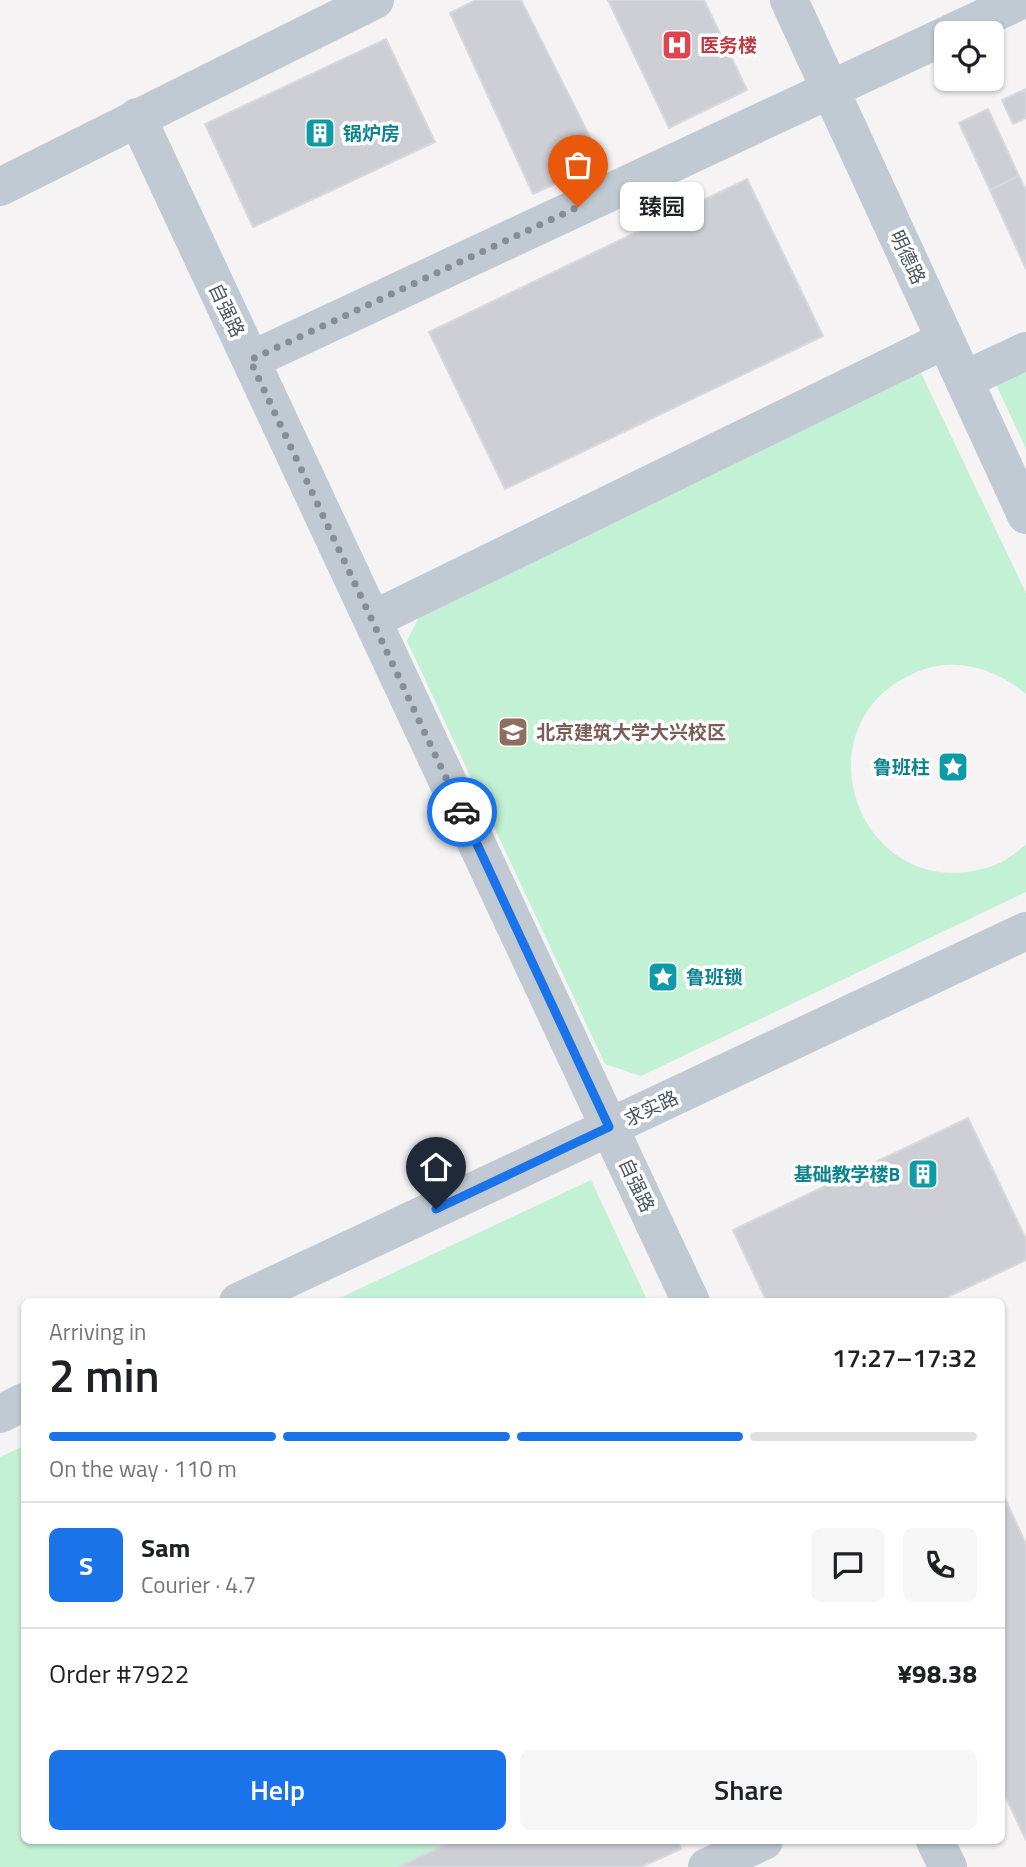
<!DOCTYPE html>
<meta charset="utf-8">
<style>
body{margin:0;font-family:"Titillium Web","Noto Sans SC",sans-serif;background:#f6f6f6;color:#202124;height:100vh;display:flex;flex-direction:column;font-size:26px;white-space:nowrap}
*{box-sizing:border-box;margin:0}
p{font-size:23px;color:#757577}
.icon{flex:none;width:38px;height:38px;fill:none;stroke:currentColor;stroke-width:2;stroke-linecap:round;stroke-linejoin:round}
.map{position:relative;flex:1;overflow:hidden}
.details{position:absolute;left:21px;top:1298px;width:984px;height:546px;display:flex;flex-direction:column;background:#fff;border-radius:10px;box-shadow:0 2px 5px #0004}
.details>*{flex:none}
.tools{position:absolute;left:934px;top:21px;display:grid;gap:14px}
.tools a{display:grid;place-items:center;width:70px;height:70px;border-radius:10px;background:#fff;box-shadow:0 2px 5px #0004;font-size:35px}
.pin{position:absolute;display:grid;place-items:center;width:60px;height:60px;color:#fff;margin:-72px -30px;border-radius:50% 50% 50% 0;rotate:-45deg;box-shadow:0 0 7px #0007}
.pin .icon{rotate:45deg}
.courier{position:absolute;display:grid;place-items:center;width:70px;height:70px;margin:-35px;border:5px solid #1a73e8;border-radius:50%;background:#fff;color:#222;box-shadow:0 2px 9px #0007}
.bubble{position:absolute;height:49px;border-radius:10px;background:#fff;box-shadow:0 2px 5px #0004;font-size:23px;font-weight:600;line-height:49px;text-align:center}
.overview em{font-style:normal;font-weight:600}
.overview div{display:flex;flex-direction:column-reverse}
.overview{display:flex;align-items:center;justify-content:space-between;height:119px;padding:0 28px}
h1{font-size:46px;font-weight:600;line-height:52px}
.bar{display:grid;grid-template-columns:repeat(4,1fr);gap:10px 7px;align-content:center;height:84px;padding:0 28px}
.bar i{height:9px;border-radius:5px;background:#e0e0e0}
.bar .current{background:#1a73e8}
.bar p{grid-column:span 4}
.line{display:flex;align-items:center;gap:18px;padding:0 28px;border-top:2px solid #e0e0e0}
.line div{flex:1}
.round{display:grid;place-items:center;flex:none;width:74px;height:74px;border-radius:10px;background:#f6f6f6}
.primary-button{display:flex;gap:14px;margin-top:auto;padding:14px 28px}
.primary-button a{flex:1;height:80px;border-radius:10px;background:#1a73e8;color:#fff;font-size:28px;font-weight:600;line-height:80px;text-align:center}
.primary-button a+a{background:#f6f6f6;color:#202124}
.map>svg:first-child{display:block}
</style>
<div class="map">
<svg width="1026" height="1867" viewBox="0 0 1026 1867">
<rect width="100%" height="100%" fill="#f5f3f3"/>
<!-- green -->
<path fill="#c3f1d5" d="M1026 368V449L995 382Z
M921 373 1026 593V694C997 670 959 657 922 670 789 719 860 914 995 865 1006 861 1016 852 1026 845V892L641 1076 605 1064 407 641 420 615Z
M591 1180 648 1302H331Z
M24 1446V1841H453L398 1867H0V1457Z"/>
<!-- building -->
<path fill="#cdcfd5" stroke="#d7d9de" stroke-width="2" d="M476 0H521L603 163 533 194 450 13Z
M608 0H704L747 90 669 128Z
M386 39 435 142 253 227 205 124Z
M1026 89V118L1013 124 1002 100Z
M988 109 1019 176 990 190 959 123Z
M1019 176 1026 190V269L990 190Z
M747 179 823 336 505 489 429 332Z
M968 1118 1026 1239V1260L937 1302H767L733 1230Z
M1001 1490 1026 1544V1840L1001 1787Z
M453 1841H678L681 1849 641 1867H398Z"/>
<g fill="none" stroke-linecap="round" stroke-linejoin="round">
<!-- minor -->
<path stroke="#c1cad2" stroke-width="38" d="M789 0 1026 515
M951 33 1022 0
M137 117 691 1302
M0 187 375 0
M251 360 947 35
M964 380 1026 351
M372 620 945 340
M238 1302 1026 931
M0 1414 24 1402
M935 1841 948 1867
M707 1867 764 1841"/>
</g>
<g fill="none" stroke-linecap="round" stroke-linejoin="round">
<!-- done -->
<path stroke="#868d94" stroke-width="7" stroke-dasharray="0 12.6" d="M462 812 250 360 578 207"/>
<!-- route -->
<path stroke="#1a73e8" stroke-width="9" d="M436 1209 609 1127 462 812"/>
</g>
<!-- icons -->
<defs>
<g id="hospital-square" transform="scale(1.575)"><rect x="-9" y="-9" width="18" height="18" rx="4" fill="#e0444e" stroke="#fff"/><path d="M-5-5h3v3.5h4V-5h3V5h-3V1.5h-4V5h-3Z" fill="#fff"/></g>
<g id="building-square" transform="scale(1.575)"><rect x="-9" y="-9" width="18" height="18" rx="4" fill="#0f9aa8" stroke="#fff"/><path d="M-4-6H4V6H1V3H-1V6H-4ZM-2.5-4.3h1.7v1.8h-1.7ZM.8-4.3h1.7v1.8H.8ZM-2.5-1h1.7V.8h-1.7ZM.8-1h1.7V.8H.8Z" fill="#fff"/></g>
<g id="university-square" transform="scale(1.575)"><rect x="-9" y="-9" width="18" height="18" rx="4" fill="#8d6e63" stroke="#fff"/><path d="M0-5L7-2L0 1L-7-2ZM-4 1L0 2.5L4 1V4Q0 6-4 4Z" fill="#fff"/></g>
<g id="sight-square" transform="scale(1.575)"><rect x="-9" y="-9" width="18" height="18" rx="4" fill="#0f9aa8" stroke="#fff"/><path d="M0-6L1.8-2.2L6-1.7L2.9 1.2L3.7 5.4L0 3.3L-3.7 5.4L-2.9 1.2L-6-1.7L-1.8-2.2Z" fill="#fff"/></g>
</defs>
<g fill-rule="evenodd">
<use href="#hospital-square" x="677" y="45"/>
<use href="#building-square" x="320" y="133"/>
<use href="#university-square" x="513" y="732"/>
<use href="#sight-square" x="953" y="767"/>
<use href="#sight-square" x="663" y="977"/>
<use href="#building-square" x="923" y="1174"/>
</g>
<g text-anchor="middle" stroke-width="7" stroke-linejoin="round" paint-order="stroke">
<!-- health labels -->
<g font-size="19" font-weight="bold" fill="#be3a42" stroke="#fff" text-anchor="start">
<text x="700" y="52">医务楼</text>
</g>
<!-- culture labels -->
<g font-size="19" font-weight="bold" fill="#0d838f" stroke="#fff" text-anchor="start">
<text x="343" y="140">锅炉房</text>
<text x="930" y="774" text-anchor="end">鲁班柱</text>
<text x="686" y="984">鲁班锁</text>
<text x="900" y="1181" text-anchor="end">基础教学楼B</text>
</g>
<!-- street labels -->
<g font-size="19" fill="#4a5661" stroke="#fff">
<text transform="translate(908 257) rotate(65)" y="7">明德路</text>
<text transform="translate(227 310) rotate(65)" y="7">自强路</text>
<text transform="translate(651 1108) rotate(-25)" y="7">求实路</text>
<text transform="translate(637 1185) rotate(65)" y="7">自强路</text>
</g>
<!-- education labels -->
<g font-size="19" font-weight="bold" fill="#785e54" stroke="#fff" text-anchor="start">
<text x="536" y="739">北京建筑大学大兴校区</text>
</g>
</g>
</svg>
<div class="tools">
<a><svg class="icon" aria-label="locate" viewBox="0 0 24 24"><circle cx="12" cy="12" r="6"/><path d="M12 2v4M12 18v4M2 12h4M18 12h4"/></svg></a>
</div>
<div class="pin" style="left:578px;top:207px;background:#ea580c"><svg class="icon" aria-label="bag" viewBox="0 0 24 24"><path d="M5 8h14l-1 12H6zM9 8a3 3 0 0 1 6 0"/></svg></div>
<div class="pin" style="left:436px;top:1209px;background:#1f2937"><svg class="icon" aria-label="home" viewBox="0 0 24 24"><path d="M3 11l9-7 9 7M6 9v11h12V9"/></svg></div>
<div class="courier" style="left:462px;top:812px"><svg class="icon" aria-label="car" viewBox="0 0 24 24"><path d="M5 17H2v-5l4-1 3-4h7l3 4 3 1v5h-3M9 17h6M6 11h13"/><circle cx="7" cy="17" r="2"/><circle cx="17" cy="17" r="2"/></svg></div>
<div class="bubble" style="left:620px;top:182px;width:84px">臻园</div>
<section class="details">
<div class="overview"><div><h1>2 min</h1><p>Arriving in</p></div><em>17:27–17:32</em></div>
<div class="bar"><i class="current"></i><i class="current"></i><i class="current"></i><i></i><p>On the way · 110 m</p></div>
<div class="line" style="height:126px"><b class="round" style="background:#1a73e8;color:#fff">S</b><div><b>Sam</b><p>Courier · 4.7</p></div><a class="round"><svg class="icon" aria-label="chat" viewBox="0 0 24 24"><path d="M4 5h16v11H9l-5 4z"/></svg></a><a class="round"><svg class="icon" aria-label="phone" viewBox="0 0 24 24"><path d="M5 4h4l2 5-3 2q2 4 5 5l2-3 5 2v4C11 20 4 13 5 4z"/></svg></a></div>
<div class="line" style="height:91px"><div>Order #7922</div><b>¥98.38</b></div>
<div class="primary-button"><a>Help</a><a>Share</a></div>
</section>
</div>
